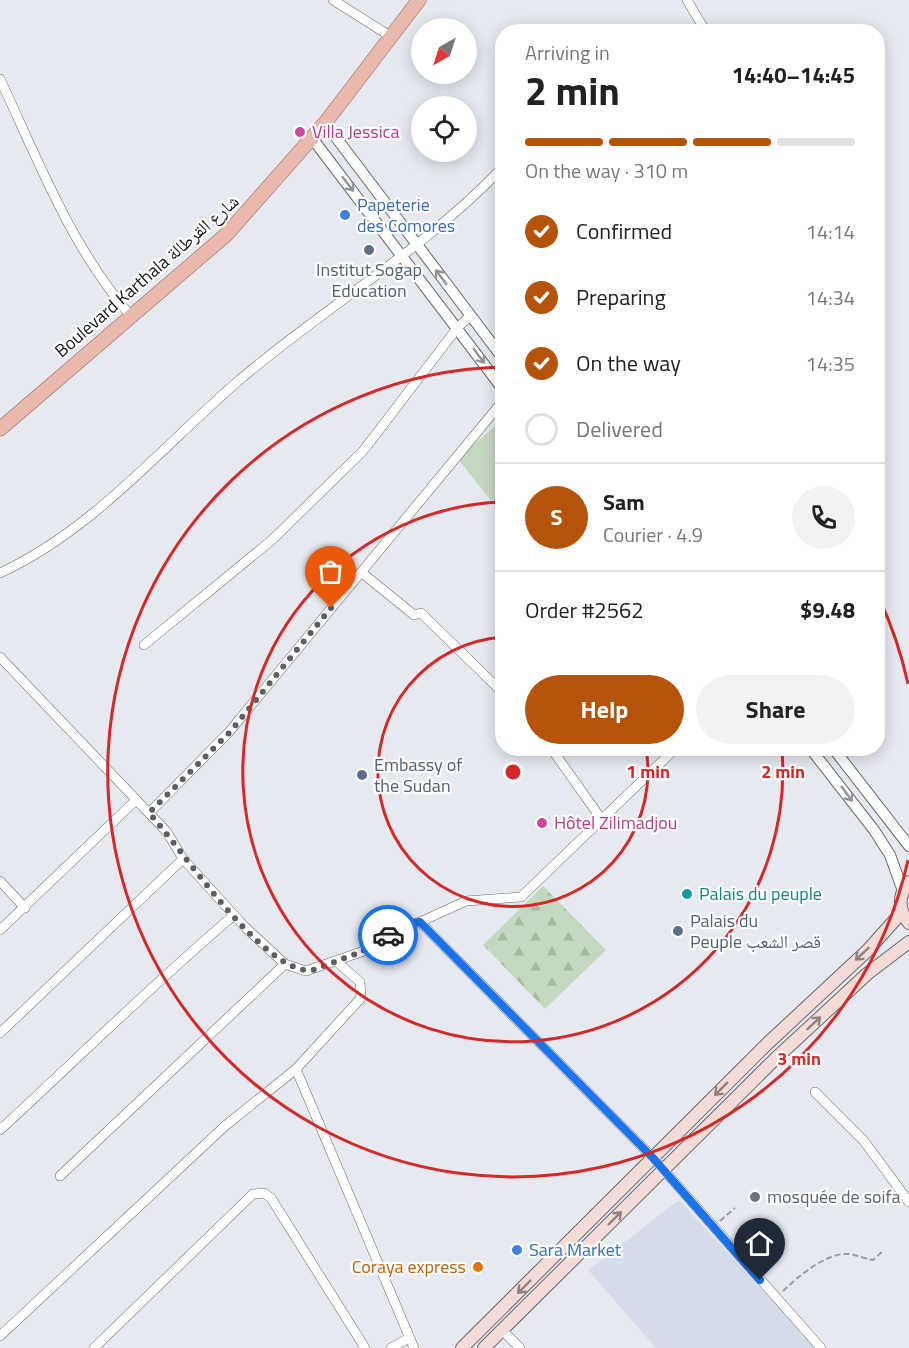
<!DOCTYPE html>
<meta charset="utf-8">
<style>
body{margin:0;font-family:"Titillium Web","Noto Naskh Arabic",sans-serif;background:#f2f2f2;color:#222;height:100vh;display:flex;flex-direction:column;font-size:22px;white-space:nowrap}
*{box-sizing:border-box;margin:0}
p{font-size:20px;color:#767676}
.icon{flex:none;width:33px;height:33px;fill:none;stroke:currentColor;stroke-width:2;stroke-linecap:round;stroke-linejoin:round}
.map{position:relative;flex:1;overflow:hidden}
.panel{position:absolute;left:495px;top:24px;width:390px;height:732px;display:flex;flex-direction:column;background:#fff;border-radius:24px;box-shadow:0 3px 15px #0003}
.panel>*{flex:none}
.needle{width:39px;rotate:219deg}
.fabs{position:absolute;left:411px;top:18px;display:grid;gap:12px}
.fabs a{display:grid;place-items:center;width:66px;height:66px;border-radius:50%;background:#fff;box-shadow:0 3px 15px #0003;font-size:30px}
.pin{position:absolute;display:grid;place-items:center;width:51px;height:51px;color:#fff;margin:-62px -26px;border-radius:50% 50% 50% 0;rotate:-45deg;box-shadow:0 0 6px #0007}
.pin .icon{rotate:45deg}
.courier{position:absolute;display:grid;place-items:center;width:60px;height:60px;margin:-30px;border:4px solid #1a73e8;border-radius:50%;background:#fff;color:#222;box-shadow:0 2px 8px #0007}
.headline em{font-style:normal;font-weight:700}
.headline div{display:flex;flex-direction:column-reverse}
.headline{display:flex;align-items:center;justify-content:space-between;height:102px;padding:0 30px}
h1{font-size:39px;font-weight:700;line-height:45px}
.bar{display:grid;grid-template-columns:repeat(4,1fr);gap:9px 6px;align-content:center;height:72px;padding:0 30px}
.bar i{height:8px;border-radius:4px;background:#e0e0e0}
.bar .current{background:#b45309}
.bar p{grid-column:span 4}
.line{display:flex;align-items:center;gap:15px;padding:0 30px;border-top:2px solid #e0e0e0}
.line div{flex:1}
.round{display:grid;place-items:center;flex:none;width:63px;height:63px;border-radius:32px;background:#f2f2f2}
ol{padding:0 30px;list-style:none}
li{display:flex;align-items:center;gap:18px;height:66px}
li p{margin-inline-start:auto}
li .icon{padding:6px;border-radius:50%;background:#b45309;color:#fff;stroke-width:4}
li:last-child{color:#767676}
li i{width:33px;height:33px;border:3px solid #e0e0e0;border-radius:50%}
.cta{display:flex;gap:12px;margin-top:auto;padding:12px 30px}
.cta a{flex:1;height:69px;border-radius:36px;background:#b45309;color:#fff;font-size:24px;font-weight:700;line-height:69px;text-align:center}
.cta a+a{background:#f2f2f2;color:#222}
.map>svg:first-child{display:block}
</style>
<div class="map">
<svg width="909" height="1348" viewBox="0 0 909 1348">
<defs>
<pattern id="forest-firs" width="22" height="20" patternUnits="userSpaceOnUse" patternTransform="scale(1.5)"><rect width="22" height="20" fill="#c4d8bf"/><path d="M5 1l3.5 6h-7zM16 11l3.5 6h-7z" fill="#a7b8a3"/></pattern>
</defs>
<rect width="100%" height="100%" fill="#e6eaf0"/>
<!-- built -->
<path fill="#d6ddea" d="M679 1200 776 1305 814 1348H656L588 1270Z"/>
<!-- forest -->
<path fill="url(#forest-firs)" d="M543 886 606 950 545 1009 483 945Z"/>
<!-- pitch -->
<path fill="#c4d8bf" d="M502 421V514L457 458Z"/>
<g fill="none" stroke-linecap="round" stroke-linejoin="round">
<!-- minor casing -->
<g stroke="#65686d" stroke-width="10">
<path id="minor" d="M333 0 390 36
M687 0 706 32
M0 79C38 160 71 247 130 315
M361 572 414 615 421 613 502 692
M0 573C93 530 160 449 237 382 323 308 424 250 502 168
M144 645 273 539 363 451 458 327 470 316
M0 657 167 832 183 859 245 927 285 964 306 971 361 952 398 928 420 922 466 901 521 897 676 748
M551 748 602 820
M149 813 229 732 502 402
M0 881 25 908
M420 922 653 1158 821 1348
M0 930 136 800
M0 1033 183 859
M296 1069 414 1348
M815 1092 864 1141 909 1202
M0 1130C78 1058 153 984 234 915
M60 1176 285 964
M502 1330 520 1348
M0 1336 225 1126 296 1069 361 998 360 982 336 961
M94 1348 253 1194 264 1193 271 1198 365 1348
M391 1348 409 1338"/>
</g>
<!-- tertiary casing -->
<g stroke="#65686d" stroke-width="12">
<path id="tertiary" d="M325 123 502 357
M312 138 502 388
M810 748 874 830 890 855 903 891
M833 748 909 846"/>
</g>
<!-- secondary casing -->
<g stroke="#65686d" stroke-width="14">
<path id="secondary" d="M909 882C898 895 898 910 909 923
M462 1348 768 1043 868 950 902 912
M484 1348 775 1059 867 974 909 942"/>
</g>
<!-- primary casing -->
<g stroke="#936153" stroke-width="15">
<path id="primary" d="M0 429 227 234 325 123 419 0"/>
</g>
<!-- path -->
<path stroke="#9a9da1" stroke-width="2" stroke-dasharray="6 3" stroke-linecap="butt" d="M720 1221 735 1208
M783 1291C798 1277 826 1252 849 1254 857 1255 865 1259 873 1260L884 1250"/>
<!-- minor -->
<use href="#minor" stroke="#fff" stroke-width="9"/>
<!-- tertiary -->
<use href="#tertiary" stroke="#fff" stroke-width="10"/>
<!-- secondary -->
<use href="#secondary" stroke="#f3dcd6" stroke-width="12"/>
<!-- primary -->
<use href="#primary" stroke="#e8b9ac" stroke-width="14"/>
</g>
<!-- one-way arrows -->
<defs><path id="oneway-shaft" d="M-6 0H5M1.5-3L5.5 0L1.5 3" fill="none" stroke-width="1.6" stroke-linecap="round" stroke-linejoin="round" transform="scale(1.5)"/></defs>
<g stroke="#949596">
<use href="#oneway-shaft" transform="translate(348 184) rotate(52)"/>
<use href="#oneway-shaft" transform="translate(441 277) rotate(-127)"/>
<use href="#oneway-shaft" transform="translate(479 356) rotate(54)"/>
<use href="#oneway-shaft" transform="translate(847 794) rotate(53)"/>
</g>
<g stroke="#8e827f">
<use href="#oneway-shaft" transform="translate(862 954) rotate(137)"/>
<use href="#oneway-shaft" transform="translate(814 1023) rotate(-43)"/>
<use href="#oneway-shaft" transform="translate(721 1089) rotate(135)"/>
<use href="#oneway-shaft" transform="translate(615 1218) rotate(-45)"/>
<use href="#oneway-shaft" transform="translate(524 1287) rotate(135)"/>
</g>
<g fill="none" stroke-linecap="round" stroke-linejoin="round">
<!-- done -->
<path stroke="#5c5e62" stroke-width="6" stroke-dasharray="0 10.8" d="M331 608 230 732 149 813C181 847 265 977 313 970L361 952 388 935"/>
<!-- route -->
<path stroke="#1a73e8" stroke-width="8" d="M388 935 408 924 420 922 653 1158 760 1280"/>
</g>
<!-- distance rings -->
<g fill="none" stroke="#d62828" stroke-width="3">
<path d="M646 749A135 135 0 1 1 502 637"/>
<path d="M782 751A270 270 0 1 1 501 502"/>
<path d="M908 860A405 405 0 1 1 502 367M879 598A405 405 0 0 1 908 684"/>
</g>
<!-- markers -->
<g fill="#d1479c" stroke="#fff" stroke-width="2">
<circle cx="300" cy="132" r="6"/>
<circle cx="542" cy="823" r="6"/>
</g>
<g fill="#3f7fe0" stroke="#fff" stroke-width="2">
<circle cx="345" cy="215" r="6"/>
<circle cx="517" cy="1250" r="6"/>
</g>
<g fill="#5c6f8a" stroke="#fff" stroke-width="2">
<circle cx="369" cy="250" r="6"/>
<circle cx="362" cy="775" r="6"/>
<circle cx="678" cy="931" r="6"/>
</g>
<circle fill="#0f9aa8" stroke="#fff" stroke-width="2" cx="687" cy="894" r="6"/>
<circle fill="#6b7280" stroke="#fff" stroke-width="2" cx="755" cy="1197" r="6"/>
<circle fill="#e8710a" stroke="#fff" stroke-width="2" cx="478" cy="1267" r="6"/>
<g text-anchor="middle" stroke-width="4.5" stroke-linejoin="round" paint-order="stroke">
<!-- hotel labels -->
<g font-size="18" fill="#b23c85" stroke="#fff" text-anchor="start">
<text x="312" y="138">Villa Jessica</text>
<text x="554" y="829">Hôtel Zilimadjou</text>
</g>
<!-- shop labels -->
<g font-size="18" fill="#366cbe" stroke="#fff" text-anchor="start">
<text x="357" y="211">Papeterie<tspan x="357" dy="21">des Comores</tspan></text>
<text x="529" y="1256">Sara Market</text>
</g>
<!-- service labels -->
<g font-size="18" fill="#4e5e75" stroke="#fff" text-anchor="start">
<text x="369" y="276" text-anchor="middle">Institut Sogap<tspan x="369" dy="21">Education</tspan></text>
<text x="374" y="771">Embassy of<tspan x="374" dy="21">the Sudan</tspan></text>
<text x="690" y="927">Palais du<tspan x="690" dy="21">Peuple قصر الشعب</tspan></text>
</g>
<!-- street labels -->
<g font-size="18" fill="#121315" stroke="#fff">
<text transform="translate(147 276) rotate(-41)" y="6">Boulevard Karthala شارع القرطالة</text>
</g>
<!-- culture labels -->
<g font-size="18" fill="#0d838f" stroke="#fff" text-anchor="start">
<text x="699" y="900">Palais du peuple</text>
</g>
<!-- worship labels -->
<g font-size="18" fill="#5b616d" stroke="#fff" text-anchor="start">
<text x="767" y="1203">mosquée de soifa</text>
</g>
<!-- food labels -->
<g font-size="18" fill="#c56008" stroke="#fff" text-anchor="end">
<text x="466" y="1273">Coraya express</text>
</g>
</g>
<circle cx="513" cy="772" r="9" fill="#d62828" stroke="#fff" stroke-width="3"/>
<g font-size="18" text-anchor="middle" font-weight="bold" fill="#d62828" stroke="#fff" stroke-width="4.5" stroke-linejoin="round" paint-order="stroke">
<text x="648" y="778">1 min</text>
<text x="783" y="778">2 min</text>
<text x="799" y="1065">3 min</text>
</g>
</svg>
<div class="fabs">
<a><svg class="needle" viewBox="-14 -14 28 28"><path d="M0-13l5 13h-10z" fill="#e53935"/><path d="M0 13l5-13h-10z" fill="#767676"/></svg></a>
<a><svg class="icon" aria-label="locate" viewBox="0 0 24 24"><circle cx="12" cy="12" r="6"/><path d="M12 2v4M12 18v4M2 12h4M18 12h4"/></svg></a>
</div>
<div class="pin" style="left:331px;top:608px;background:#ea580c"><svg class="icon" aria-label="bag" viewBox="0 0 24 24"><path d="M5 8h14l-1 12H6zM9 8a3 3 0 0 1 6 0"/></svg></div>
<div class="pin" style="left:760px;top:1280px;background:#1f2937"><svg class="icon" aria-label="home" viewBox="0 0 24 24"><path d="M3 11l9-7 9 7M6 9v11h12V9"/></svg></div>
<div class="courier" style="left:388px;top:935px"><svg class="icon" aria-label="car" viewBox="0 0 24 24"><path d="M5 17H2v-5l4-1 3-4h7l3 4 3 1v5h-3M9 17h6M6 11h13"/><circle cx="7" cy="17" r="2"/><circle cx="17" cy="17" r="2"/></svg></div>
<section class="panel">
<div class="headline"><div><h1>2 min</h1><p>Arriving in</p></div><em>14:40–14:45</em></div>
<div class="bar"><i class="current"></i><i class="current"></i><i class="current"></i><i></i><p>On the way · 310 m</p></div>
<ol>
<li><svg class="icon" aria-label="check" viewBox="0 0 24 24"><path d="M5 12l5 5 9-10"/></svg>Confirmed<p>14:14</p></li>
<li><svg class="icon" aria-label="check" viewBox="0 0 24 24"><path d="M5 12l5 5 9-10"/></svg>Preparing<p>14:34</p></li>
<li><svg class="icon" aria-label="check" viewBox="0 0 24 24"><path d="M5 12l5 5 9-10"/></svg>On the way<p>14:35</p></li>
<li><i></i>Delivered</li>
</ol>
<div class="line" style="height:108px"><b class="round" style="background:#b45309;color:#fff">S</b><div><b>Sam</b><p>Courier · 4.9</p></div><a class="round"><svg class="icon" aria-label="phone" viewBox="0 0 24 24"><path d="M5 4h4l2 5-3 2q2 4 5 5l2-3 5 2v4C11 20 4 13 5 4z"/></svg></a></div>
<div class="line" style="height:78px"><div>Order #2562</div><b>$9.48</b></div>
<div class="cta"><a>Help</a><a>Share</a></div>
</section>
</div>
